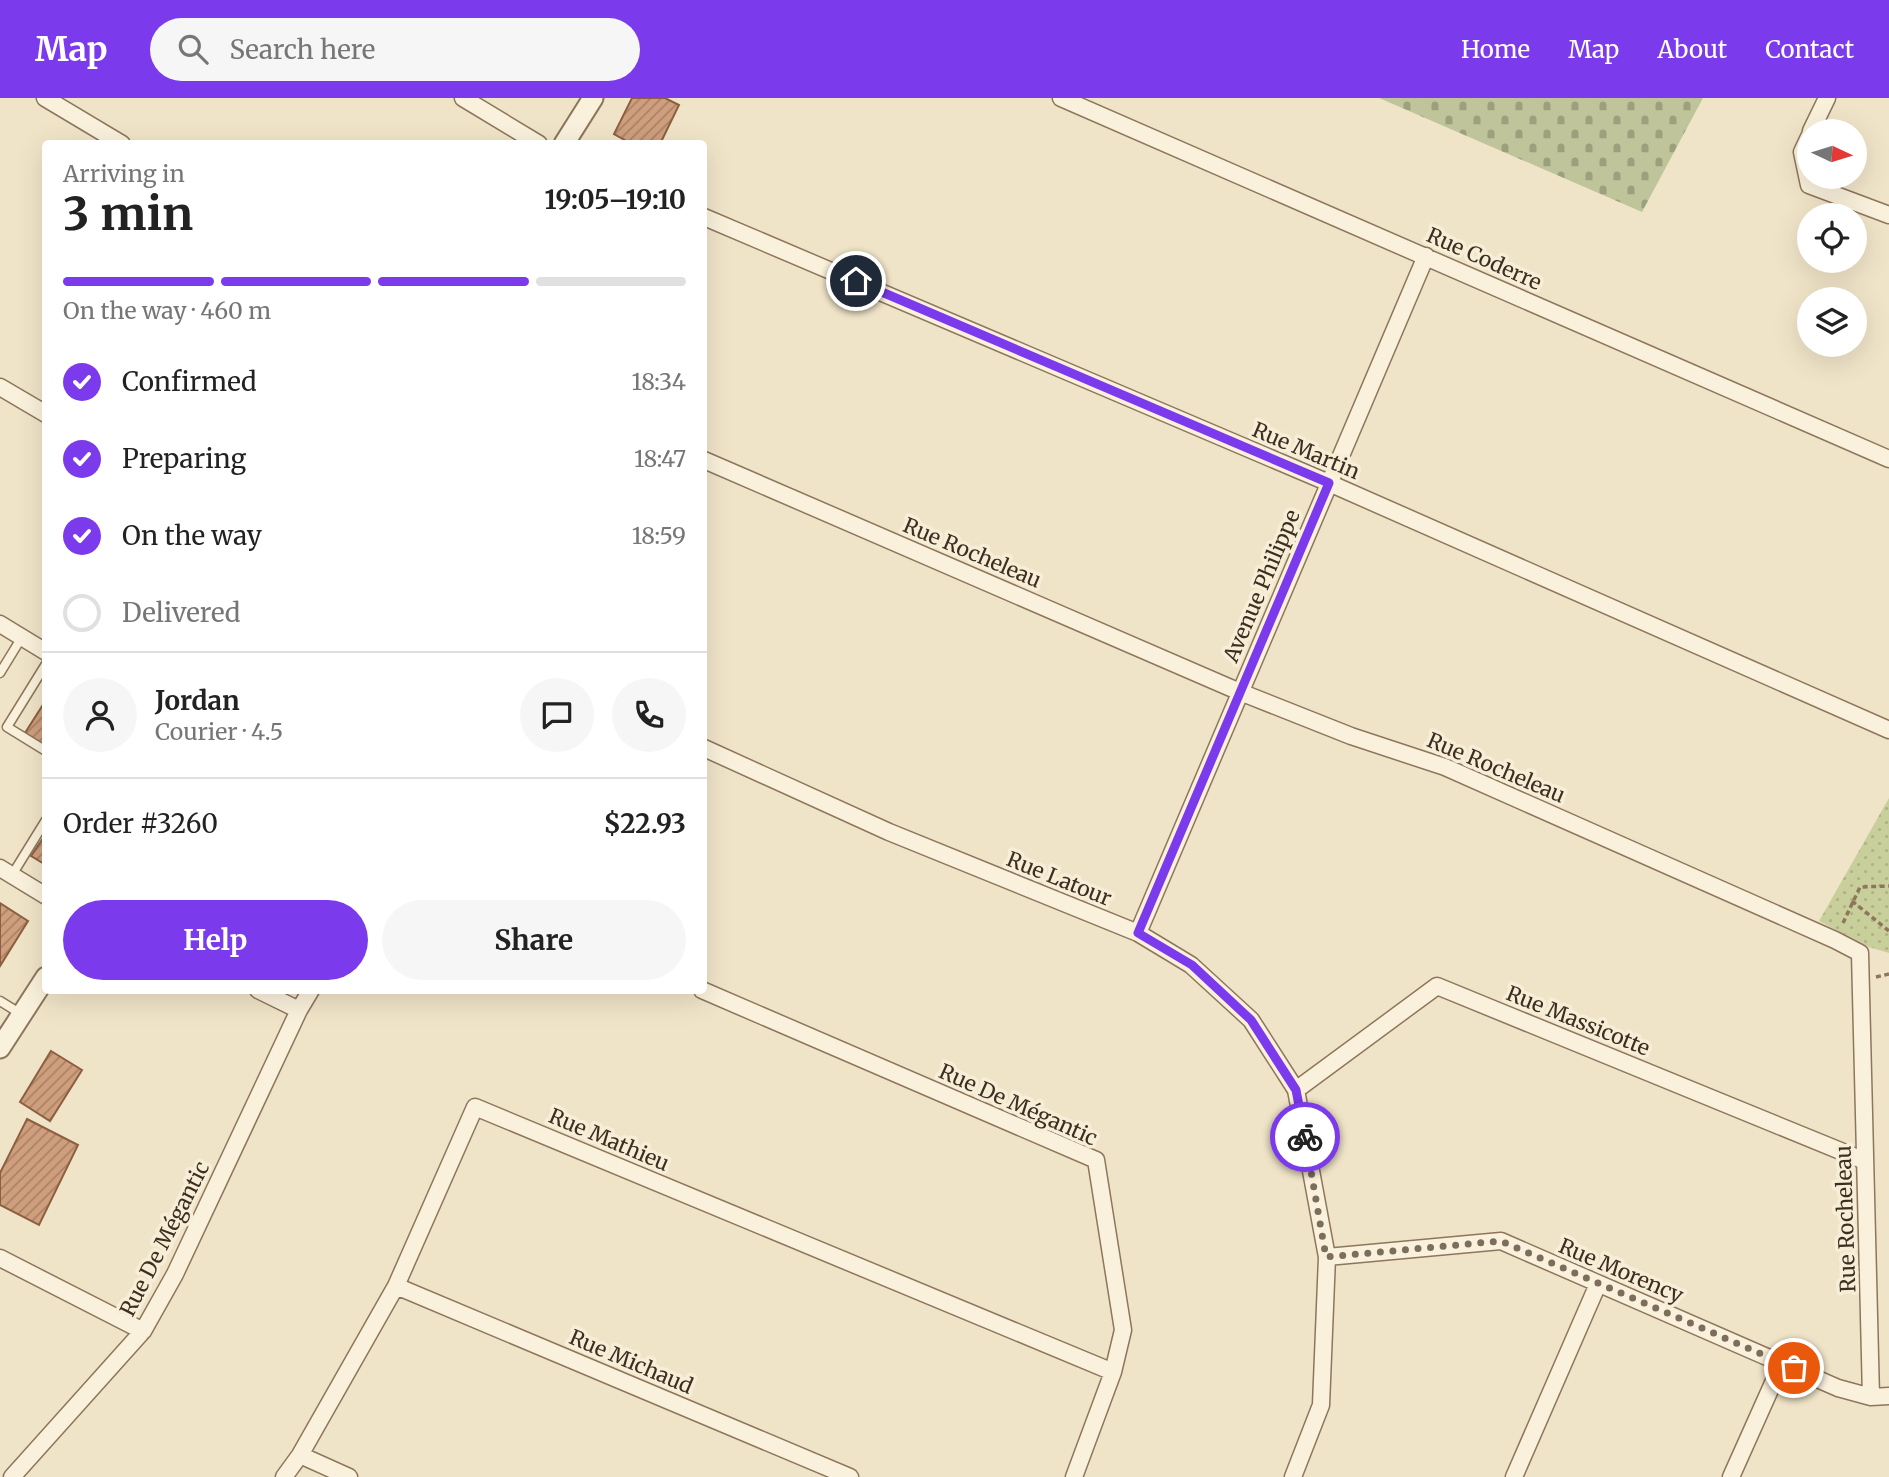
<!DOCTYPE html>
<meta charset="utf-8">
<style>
body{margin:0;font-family:Merriweather,serif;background:#f6f6f6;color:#222;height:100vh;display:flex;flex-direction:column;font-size:26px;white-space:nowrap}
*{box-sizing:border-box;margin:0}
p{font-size:23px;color:#767676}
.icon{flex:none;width:38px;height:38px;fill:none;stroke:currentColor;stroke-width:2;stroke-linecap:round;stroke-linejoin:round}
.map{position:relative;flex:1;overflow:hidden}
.drawer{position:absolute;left:42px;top:42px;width:665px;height:854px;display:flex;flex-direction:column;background:#fff;border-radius:7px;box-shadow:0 7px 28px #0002}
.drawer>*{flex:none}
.needle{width:46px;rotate:94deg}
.controls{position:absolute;left:1797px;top:21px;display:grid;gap:14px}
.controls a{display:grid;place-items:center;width:70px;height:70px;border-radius:50%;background:#fff;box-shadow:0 7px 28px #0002;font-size:35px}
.pin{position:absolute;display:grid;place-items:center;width:60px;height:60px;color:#fff;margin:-30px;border:4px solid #fff;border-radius:50%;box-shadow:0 2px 7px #0007}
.courier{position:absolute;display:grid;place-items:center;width:70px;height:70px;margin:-35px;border:5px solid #7c3aed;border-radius:50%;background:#fff;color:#222;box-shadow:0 2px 9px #0007}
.summary em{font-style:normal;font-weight:700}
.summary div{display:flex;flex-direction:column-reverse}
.summary{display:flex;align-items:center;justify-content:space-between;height:119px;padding:0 21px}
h1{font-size:46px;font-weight:700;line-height:52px}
.bar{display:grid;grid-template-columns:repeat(4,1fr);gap:10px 7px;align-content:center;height:84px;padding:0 21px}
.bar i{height:9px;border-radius:5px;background:#e0e0e0}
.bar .active{background:#7c3aed}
.bar p{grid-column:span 4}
.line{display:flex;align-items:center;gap:18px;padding:0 21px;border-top:2px solid #e0e0e0}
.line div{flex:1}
.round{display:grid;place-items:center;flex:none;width:74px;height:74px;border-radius:37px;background:#f6f6f6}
ol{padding:0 21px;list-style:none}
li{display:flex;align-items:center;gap:21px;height:77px}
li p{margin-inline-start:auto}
li .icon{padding:7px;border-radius:50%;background:#7c3aed;color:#fff;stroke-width:4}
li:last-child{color:#767676}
li i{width:38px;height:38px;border:4px solid #e0e0e0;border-radius:50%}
.action{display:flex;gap:14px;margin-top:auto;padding:14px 21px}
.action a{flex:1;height:80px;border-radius:42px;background:#7c3aed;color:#fff;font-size:28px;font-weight:700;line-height:80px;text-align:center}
.action a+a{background:#f6f6f6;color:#222}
header{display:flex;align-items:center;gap:42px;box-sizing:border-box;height:98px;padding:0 35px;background:#7c3aed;color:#fff}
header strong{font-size:33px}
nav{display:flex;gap:38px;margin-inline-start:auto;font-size:24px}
.search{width:490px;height:63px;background:#f6f6f6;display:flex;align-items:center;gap:18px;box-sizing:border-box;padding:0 24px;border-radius:38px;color:#767676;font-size:26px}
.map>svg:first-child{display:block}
</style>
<header>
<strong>Map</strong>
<div class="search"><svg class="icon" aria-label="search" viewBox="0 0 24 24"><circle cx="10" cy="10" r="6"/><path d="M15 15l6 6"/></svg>Search here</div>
<nav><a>Home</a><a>Map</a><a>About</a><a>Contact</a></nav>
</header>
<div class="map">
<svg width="1889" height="1379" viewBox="0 0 1889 1379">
<defs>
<pattern id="cemetery-stones" width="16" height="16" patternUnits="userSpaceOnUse" patternTransform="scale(1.75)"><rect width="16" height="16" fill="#bfc49a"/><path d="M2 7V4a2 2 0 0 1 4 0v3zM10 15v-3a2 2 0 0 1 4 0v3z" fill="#9ca07d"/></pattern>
<pattern id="park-dots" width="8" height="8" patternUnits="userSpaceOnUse" patternTransform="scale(1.75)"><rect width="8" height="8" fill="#c9cf9b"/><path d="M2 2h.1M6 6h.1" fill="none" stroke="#aeb285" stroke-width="1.8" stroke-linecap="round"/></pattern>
<pattern id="building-hatch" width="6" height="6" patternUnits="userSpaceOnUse" patternTransform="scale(1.75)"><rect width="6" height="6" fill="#cf9f7d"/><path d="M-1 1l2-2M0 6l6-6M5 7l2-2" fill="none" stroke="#a98266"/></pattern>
</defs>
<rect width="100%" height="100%" fill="#f0e4c8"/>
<!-- cemetery -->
<path fill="url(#cemetery-stones)" d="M1379 0H1703L1642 114Z"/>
<!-- park -->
<path fill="url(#park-dots)" d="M1889 700V855L1869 849 1819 823Z"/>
<!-- building -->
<path fill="url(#building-hatch)" stroke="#8d5f41" stroke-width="2" d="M632 0H665L679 7 660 46H632L614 36Z
M46 602V648L25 635Z
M46 736V767L31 758Z
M0 805 28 823 0 868Z
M51 953 82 972 50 1023 20 1004Z
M27 1021 78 1047 39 1127 0 1107V1075Z"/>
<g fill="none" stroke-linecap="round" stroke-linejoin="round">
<!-- service casing -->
<g stroke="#8d765c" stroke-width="11">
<path id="service" d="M46 566 7 629 46 653
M0 575 22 539
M12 777 46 722
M0 903 21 916"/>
</g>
<!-- minor casing -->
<g stroke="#8d765c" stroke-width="19">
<path id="minor" d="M45 0 122 46
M463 0 539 46
M1061 0 1889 361
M1811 33 1827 0
M1810 37 1802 54 1809 87 1889 117
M704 119 1329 385 1889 632
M0 289 46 316
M704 362 1240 594 1351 638 1445 669 1835 842 1860 855 1871 1299
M0 526 46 554
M704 650 889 734 1138 835 1191 867 1251 922 1296 992 1327 1159 1321 1307 1293 1379
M0 770 46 798
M1138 835 1426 158
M258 892 299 912
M702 892 1096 1062 1123 1232 1113 1274 1074 1379
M1296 992 1437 888 1865 1063
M1327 1159 1501 1143 1838 1290 1871 1299 1889 1298
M0 1160 143 1233
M396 1188 850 1379
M300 1357 349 1379
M12 1379 143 1233 175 1176 299 912 311 892
M284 1379 300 1357 396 1188 475 1009 1113 1274
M1514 1379 1598 1186
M1731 1379 1782 1265"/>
</g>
<!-- tertiary casing -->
<g stroke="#8d765c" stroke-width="23">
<path id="tertiary" d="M564 46 593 0
M0 950 46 879"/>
</g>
<!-- path -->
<path stroke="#8d765c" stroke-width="3.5" stroke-dasharray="5 3.5" stroke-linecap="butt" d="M1852 803 1889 833
M1843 825 1860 789 1889 788
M1876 879 1889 876"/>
<!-- service -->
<use href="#service" stroke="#faf1dc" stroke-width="8"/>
<!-- minor -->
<use href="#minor" stroke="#faf1dc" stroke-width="16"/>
<!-- tertiary -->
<use href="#tertiary" stroke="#faf1dc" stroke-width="19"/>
</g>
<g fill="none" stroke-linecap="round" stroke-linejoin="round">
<!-- done -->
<path stroke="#7c6e5b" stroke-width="7" stroke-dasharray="0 12.6" d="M1305 1039 1326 1159 1501 1143 1794 1270"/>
<!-- route -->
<path stroke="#7c3aed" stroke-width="9" d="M856 183 1329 385 1138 835 1192 867 1251 922 1296 992 1305 1039"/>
</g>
<g text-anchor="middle" stroke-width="7" stroke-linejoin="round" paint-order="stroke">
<!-- street labels -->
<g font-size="21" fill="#3d2e20" stroke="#f7eed8">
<text transform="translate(1484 161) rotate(24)" y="7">Rue Coderre</text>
<text transform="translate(1306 353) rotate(23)" y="7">Rue Martin</text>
<text transform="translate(972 455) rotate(23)" y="7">Rue Rocheleau</text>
<text transform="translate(1262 488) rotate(-67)" y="7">Avenue Philippe</text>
<text transform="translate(1496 670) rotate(23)" y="7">Rue Rocheleau</text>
<text transform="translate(1059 781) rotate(22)" y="7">Rue Latour</text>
<text transform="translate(1578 923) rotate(22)" y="7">Rue Massicotte</text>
<text transform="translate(1018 1007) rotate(24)" y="7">Rue De Mégantic</text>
<text transform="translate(609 1042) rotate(23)" y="7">Rue Mathieu</text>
<text transform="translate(1846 1121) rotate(-92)" y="7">Rue Rocheleau</text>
<text transform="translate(165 1141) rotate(-63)" y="7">Rue De Mégantic</text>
<text transform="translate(1621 1173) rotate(23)" y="7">Rue Morency</text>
<text transform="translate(631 1264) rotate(23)" y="7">Rue Michaud</text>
</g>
</g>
</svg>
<div class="controls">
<a><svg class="needle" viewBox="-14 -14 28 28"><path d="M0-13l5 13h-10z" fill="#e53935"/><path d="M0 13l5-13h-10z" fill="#767676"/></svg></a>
<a><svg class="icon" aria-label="locate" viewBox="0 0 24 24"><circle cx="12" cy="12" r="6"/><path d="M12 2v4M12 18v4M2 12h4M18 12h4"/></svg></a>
<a><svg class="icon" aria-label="layers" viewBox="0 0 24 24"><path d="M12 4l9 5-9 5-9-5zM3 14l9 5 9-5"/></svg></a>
</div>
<div class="pin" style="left:1794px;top:1270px;background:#ea580c"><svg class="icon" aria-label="bag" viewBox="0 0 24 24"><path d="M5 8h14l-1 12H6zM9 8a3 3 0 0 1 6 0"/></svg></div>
<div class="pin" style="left:856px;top:183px;background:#1f2937"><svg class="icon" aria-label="home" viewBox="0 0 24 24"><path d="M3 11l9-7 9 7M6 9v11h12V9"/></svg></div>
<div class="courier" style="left:1305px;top:1039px"><svg class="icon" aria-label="bike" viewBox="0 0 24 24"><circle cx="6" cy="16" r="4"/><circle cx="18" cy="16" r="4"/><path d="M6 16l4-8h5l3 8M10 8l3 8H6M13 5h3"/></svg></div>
<section class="drawer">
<div class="summary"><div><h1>3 min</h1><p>Arriving in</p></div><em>19:05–19:10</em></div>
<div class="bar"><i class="active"></i><i class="active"></i><i class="active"></i><i></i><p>On the way · 460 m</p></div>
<ol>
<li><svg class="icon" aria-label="check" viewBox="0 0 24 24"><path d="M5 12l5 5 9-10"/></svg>Confirmed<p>18:34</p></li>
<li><svg class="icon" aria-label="check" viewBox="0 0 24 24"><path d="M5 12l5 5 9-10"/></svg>Preparing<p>18:47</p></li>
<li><svg class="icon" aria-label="check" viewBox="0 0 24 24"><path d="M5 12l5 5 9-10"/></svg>On the way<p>18:59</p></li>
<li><i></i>Delivered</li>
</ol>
<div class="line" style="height:126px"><a class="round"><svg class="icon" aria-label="person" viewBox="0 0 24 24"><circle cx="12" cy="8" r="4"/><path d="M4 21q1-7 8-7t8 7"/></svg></a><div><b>Jordan</b><p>Courier · 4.5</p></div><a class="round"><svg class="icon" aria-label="chat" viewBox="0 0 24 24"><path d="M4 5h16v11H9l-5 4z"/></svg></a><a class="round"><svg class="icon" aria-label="phone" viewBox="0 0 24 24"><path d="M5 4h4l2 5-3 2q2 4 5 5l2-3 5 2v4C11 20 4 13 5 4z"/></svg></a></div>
<div class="line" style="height:91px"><div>Order #3260</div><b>$22.93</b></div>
<div class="action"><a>Help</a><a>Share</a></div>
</section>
</div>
